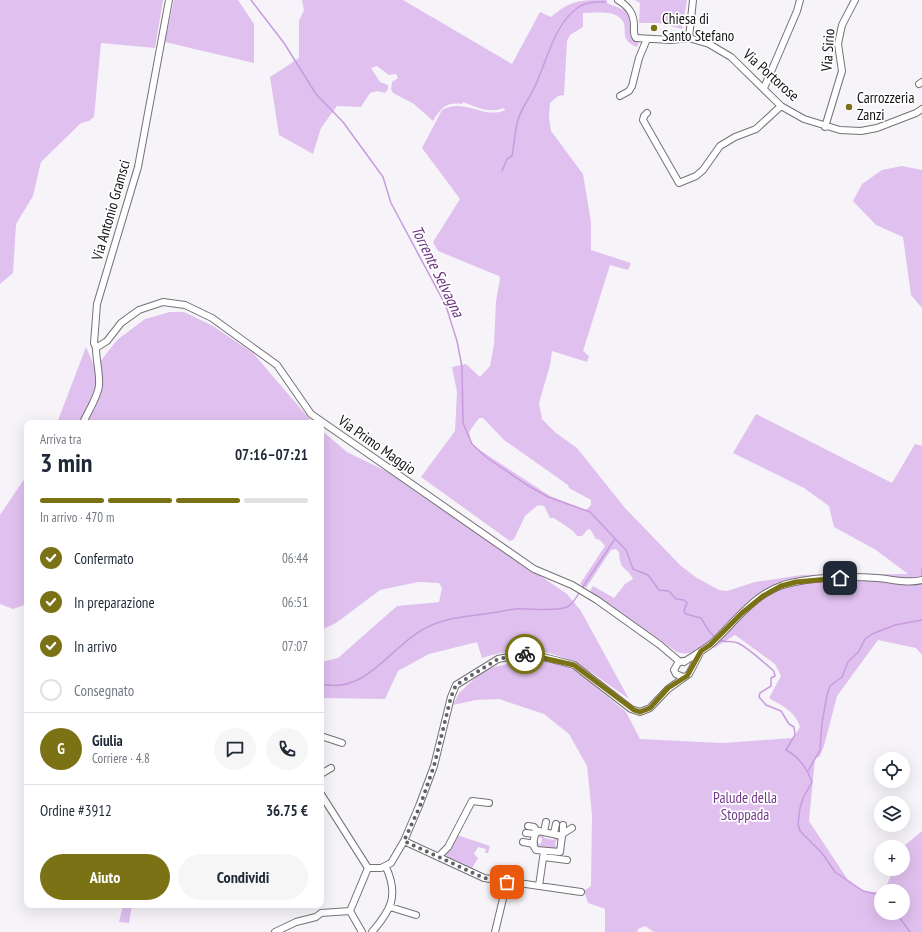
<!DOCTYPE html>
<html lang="it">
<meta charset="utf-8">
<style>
body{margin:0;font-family:"PT Sans Narrow",sans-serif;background:#f6f6f7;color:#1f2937;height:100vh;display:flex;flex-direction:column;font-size:15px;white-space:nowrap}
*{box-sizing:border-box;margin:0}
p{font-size:13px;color:#747a83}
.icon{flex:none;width:22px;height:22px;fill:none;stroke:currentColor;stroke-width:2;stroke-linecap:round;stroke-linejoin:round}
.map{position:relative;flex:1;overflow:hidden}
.drawer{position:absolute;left:24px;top:420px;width:300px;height:488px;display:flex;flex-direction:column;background:#fff;border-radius:8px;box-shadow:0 4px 16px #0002}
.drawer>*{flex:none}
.tools{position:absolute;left:874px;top:752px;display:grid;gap:8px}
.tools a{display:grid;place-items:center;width:36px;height:36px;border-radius:50%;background:#fff;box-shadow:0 4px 16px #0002;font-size:20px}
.pin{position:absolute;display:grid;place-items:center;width:34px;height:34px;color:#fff;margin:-17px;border-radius:8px;box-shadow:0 2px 6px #0006}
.courier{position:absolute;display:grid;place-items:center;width:40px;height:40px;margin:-20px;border:3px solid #7a7215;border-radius:50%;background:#fff;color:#222;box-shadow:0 1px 5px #0007}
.overview em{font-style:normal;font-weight:800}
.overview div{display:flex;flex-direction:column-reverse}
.overview{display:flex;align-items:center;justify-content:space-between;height:68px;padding:0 16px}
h1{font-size:26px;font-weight:800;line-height:30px}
.bar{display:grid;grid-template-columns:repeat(4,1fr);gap:6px 4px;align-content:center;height:48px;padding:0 16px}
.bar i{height:5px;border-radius:3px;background:#e0e1e3}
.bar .current{background:#7a7215}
.bar p{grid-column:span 4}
.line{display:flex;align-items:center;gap:10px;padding:0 16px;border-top:1px solid #e0e1e3}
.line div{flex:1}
.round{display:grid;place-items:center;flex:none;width:42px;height:42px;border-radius:21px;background:#f6f6f7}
ol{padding:0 16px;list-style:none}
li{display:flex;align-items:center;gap:12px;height:44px}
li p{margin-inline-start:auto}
li .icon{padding:4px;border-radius:50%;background:#7a7215;color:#fff;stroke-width:4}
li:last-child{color:#747a83}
li i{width:22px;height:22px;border:2px solid #e0e1e3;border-radius:50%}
.action{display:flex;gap:8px;margin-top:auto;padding:8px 16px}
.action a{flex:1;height:46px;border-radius:24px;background:#7a7215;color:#fff;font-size:16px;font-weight:800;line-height:46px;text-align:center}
.action a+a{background:#f6f6f7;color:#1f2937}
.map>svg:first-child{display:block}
</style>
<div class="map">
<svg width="922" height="932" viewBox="0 0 922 932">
<rect width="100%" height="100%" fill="#f6f4f8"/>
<!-- green -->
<path fill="#e0c0ef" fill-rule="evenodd" d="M0 0H163L155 48 101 43 94 117 89 121 81 123 41 162 33 196 16 224 13 273 0 284Z
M174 0H238L254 24V63L165 42Z
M302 0H403L512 64 540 12 551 17C571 0 579 0 607 0V3L629 12 632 24 630 35 634 40 639 42 637 47C616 39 631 27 620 18 612 10 594 13 583 13V27L570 35 567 41 564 95 558 96 550 103 549 117 551 131 583 174 591 222V250L631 263 628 270 610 265 583 351 589 356 587 362 552 351 550 365 539 403 542 419 556 433 577 448 625 508 681 566 697 578 719 590 727 591 755 582 802 575 908 574 876 550 834 527 829 506 804 488 733 453 756 414 892 483 915 444 922 446V655L916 648 878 640 837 696 824 746 820 756 815 759 809 821 848 880 865 892H881V913H903V891H884L894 869H903L904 846 922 831V932H654L645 926 638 929 637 932H605V909L588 903 584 891 591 886 592 815 587 766 569 734 544 714 499 699 476 700 453 705 459 693 485 669 531 659 563 663 586 679 626 712 640 739 723 743 793 738 800 727C796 712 781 705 769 698L781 676 775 664 735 635 714 648 707 643C698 651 690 656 677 652L590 591 593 586 614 598 625 584 633 579C626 565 620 572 619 552L616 549 611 550 586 588 580 584 605 546 600 540 596 539 590 529 587 530 582 536H577L573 531 554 518H550L544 506 538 505 525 516 514 539 510 541 421 477 455 431 457 392 452 367 466 364 480 377 490 366 494 345 496 301 500 279 499 276 438 251 433 242 460 199 422 148 442 110C463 97 485 120 505 110L504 108C488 114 477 107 463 102L462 104C446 102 441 108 433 121L414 104 393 93 391 89 392 82 398 78 396 74 389 75 377 66 371 68 380 82 388 85V89L385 93 377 91 370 93 361 107 337 106 321 128 313 154 279 135 270 77 299 58V21L304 10ZM479 418H483L504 440 568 485 569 488 591 500V505L586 510 550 496 472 445 469 432Z
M635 0H687L682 29 659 23H639L640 3Z
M902 166 922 170V308L911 295 903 237 876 225 853 201 862 184 882 170Z
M170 312H184L213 326 253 353 313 423H57L86 347 95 368 117 340 145 319Z
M321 430 347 452 390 473 567 594 581 611 629 699C598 677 567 651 527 650 512 649 496 654 482 658L477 642 429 654 398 671 385 699 321 698V662L338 658 397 606 439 602 442 588 439 583 418 582 380 590 336 623 321 630Z
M27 475V604L13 609 0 604V515Z
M540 834H544V838L554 840 555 836 559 837 560 841 556 840 555 846 559 847 558 850 537 847V843L541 844 542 838 537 837Z
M457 835 490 846 488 853H485L486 849 478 847 474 854 478 858 471 870 445 856Z
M123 905H132L129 923 119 922Z"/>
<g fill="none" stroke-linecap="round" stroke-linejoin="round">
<!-- stream -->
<path stroke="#c89bde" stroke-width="1.5" d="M251 0 284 43 316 94 343 122 383 177 391 203 446 306 457 341 462 367 463 423 472 444 486 457 527 485 548 497 590 512 626 550 633 569 648 575 659 590 669 591 676 599 684 600 687 603 684 611 686 614 701 618 709 631 716 638
M502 171 507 159 512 156C514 144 515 131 518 120 522 106 531 97 536 84 547 60 554 26 576 9 584 2 594 2 605 2
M922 569V575
M582 588 615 539
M719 640C725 643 731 640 738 643 750 649 763 662 774 671L775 676 771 678V686L760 693 759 697 766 705 781 711 789 724 794 727 795 735 786 750C800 758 806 767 812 782L803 798 800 808 798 824 800 831 822 853 835 872 863 891 881 895
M321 684C372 696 394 635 440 622 458 616 473 616 491 613 499 612 507 610 515 609 528 608 557 612 567 607 573 604 577 597 580 591
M808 771 820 750 822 723 827 695 830 686 842 677 848 662 859 651 865 639 872 634 895 625 922 620
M896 913 910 932"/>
<!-- minor casing -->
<g stroke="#747275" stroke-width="8">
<path id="minor" d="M618 0C628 6 634 13 634 26 634 31 633 34 636 38L671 40 689 38 709 44 731 57 781 106 804 119 840 130 861 131 877 128 916 113 922 109
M689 38 693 0
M919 84 922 82
M764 88 797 11 800 0
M620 96 629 91 632 86 639 58 647 39
M647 113 644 116 643 120 679 183 696 176 703 170 720 146 735 137 756 129 781 106
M825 127 842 71 838 44 842 25 855 0
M96 348 107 341 121 323 139 310 163 302 185 305 212 318 277 365 311 414 534 569 572 585 597 600 660 645 680 662
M83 423C88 411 97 399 99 386 100 374 96 360 96 348L94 343 97 304 138 167 169 0
M684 662C693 656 702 651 710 645 733 625 752 595 783 585 810 577 848 576 877 578 892 579 907 584 922 580
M683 677 676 674 674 670 678 663 683 661
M321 736 342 743
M321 774 331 768
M321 794 368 868H381L391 863 404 841 419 806 434 766 451 697 456 685 498 659 528 653 574 665 631 709 640 712 650 708 668 689 689 674 701 651
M528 826 534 827 537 831
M539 831 562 836 560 852 536 850 533 845 535 834Z
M544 832 546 822
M526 833 535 834
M554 833 556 824
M563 833V825
M561 835 572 828
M404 841 484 878 581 892
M523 842 534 844
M438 857 448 847 472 801 489 803
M544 857 567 860
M539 886 544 851
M390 907 416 915
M275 932 296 922 316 917 321 913 350 911
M362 932 350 911 368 868
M372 932C391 910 399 896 386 867
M495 932 507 882"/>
</g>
<!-- minor -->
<use href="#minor" stroke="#fff" stroke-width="6"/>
</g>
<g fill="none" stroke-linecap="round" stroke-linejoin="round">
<!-- done -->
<path stroke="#626163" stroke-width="4" stroke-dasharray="0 7.2" d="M507 882 484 878 404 841 420 806 434 766 451 697 456 685 498 659 525 654"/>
<!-- route -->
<path stroke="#7a7215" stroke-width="5" d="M525 654 574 665 634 710 640 712 650 708 668 688 687 676 701 651 710 645 742 613 763 596 781 586 796 582 840 578"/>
</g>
<!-- markers -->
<g fill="#7a7215" stroke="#fff" stroke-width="1.5">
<circle cx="654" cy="28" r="4"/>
<circle cx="849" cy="107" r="4"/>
</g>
<g text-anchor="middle" stroke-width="3.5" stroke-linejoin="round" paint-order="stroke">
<!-- poi labels -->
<g font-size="15" fill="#121213" stroke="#fff" text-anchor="start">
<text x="662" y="24">Chiesa di<tspan x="662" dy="17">Santo Stefano</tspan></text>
<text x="857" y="103">Carrozzeria<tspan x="857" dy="17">Zanzi</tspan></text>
</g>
<!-- street labels -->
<g font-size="15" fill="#121213" stroke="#fff">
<text transform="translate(828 50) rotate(-86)" y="5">Via Sirio</text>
<text transform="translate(771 75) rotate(42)" y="5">Via Portorose</text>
<text transform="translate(111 210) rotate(-74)" y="5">Via Antonio Gramsci</text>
<text transform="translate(377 445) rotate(35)" y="5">Via Primo Maggio</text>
</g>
<!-- park labels -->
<g font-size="15" fill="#723a89" stroke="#fff">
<text x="745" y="803">Palude della<tspan x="745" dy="17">Stoppada</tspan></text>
</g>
<!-- water labels -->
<g font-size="16" font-style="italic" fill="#6b3382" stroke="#fff">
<text transform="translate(438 271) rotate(64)" y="6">Torrente Selvagna</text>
</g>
</g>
</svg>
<div class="tools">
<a><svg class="icon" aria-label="locate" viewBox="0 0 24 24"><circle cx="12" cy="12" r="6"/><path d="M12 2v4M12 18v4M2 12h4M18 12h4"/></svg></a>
<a><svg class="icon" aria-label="layers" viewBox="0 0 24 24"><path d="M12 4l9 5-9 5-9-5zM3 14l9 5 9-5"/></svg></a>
<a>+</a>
<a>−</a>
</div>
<div class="pin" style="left:507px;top:882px;background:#ea580c"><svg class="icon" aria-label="bag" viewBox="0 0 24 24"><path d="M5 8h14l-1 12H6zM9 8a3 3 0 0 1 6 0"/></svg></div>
<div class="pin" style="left:840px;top:578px;background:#1f2937"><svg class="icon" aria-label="home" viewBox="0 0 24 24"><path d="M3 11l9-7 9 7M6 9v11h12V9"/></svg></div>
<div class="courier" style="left:525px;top:654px"><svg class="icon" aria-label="bike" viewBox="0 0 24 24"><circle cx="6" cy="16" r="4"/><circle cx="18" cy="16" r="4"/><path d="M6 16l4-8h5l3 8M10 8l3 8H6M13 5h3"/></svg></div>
<section class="drawer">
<div class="overview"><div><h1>3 min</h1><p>Arriva tra</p></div><em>07:16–07:21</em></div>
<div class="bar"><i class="current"></i><i class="current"></i><i class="current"></i><i></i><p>In arrivo · 470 m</p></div>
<ol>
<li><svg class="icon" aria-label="check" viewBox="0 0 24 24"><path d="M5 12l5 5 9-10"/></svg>Confermato<p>06:44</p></li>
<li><svg class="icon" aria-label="check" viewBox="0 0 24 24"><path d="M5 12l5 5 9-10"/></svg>In preparazione<p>06:51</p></li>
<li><svg class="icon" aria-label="check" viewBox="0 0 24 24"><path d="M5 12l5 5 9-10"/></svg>In arrivo<p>07:07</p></li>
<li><i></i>Consegnato</li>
</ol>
<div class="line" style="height:72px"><b class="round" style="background:#7a7215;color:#fff">G</b><div><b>Giulia</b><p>Corriere · 4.8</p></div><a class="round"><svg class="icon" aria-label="chat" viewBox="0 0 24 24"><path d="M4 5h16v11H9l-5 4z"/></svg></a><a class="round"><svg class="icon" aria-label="phone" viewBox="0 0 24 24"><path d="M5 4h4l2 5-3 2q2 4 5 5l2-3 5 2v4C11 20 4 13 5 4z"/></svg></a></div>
<div class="line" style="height:52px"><div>Ordine #3912</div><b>36.75 €</b></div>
<div class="action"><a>Aiuto</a><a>Condividi</a></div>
</section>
</div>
